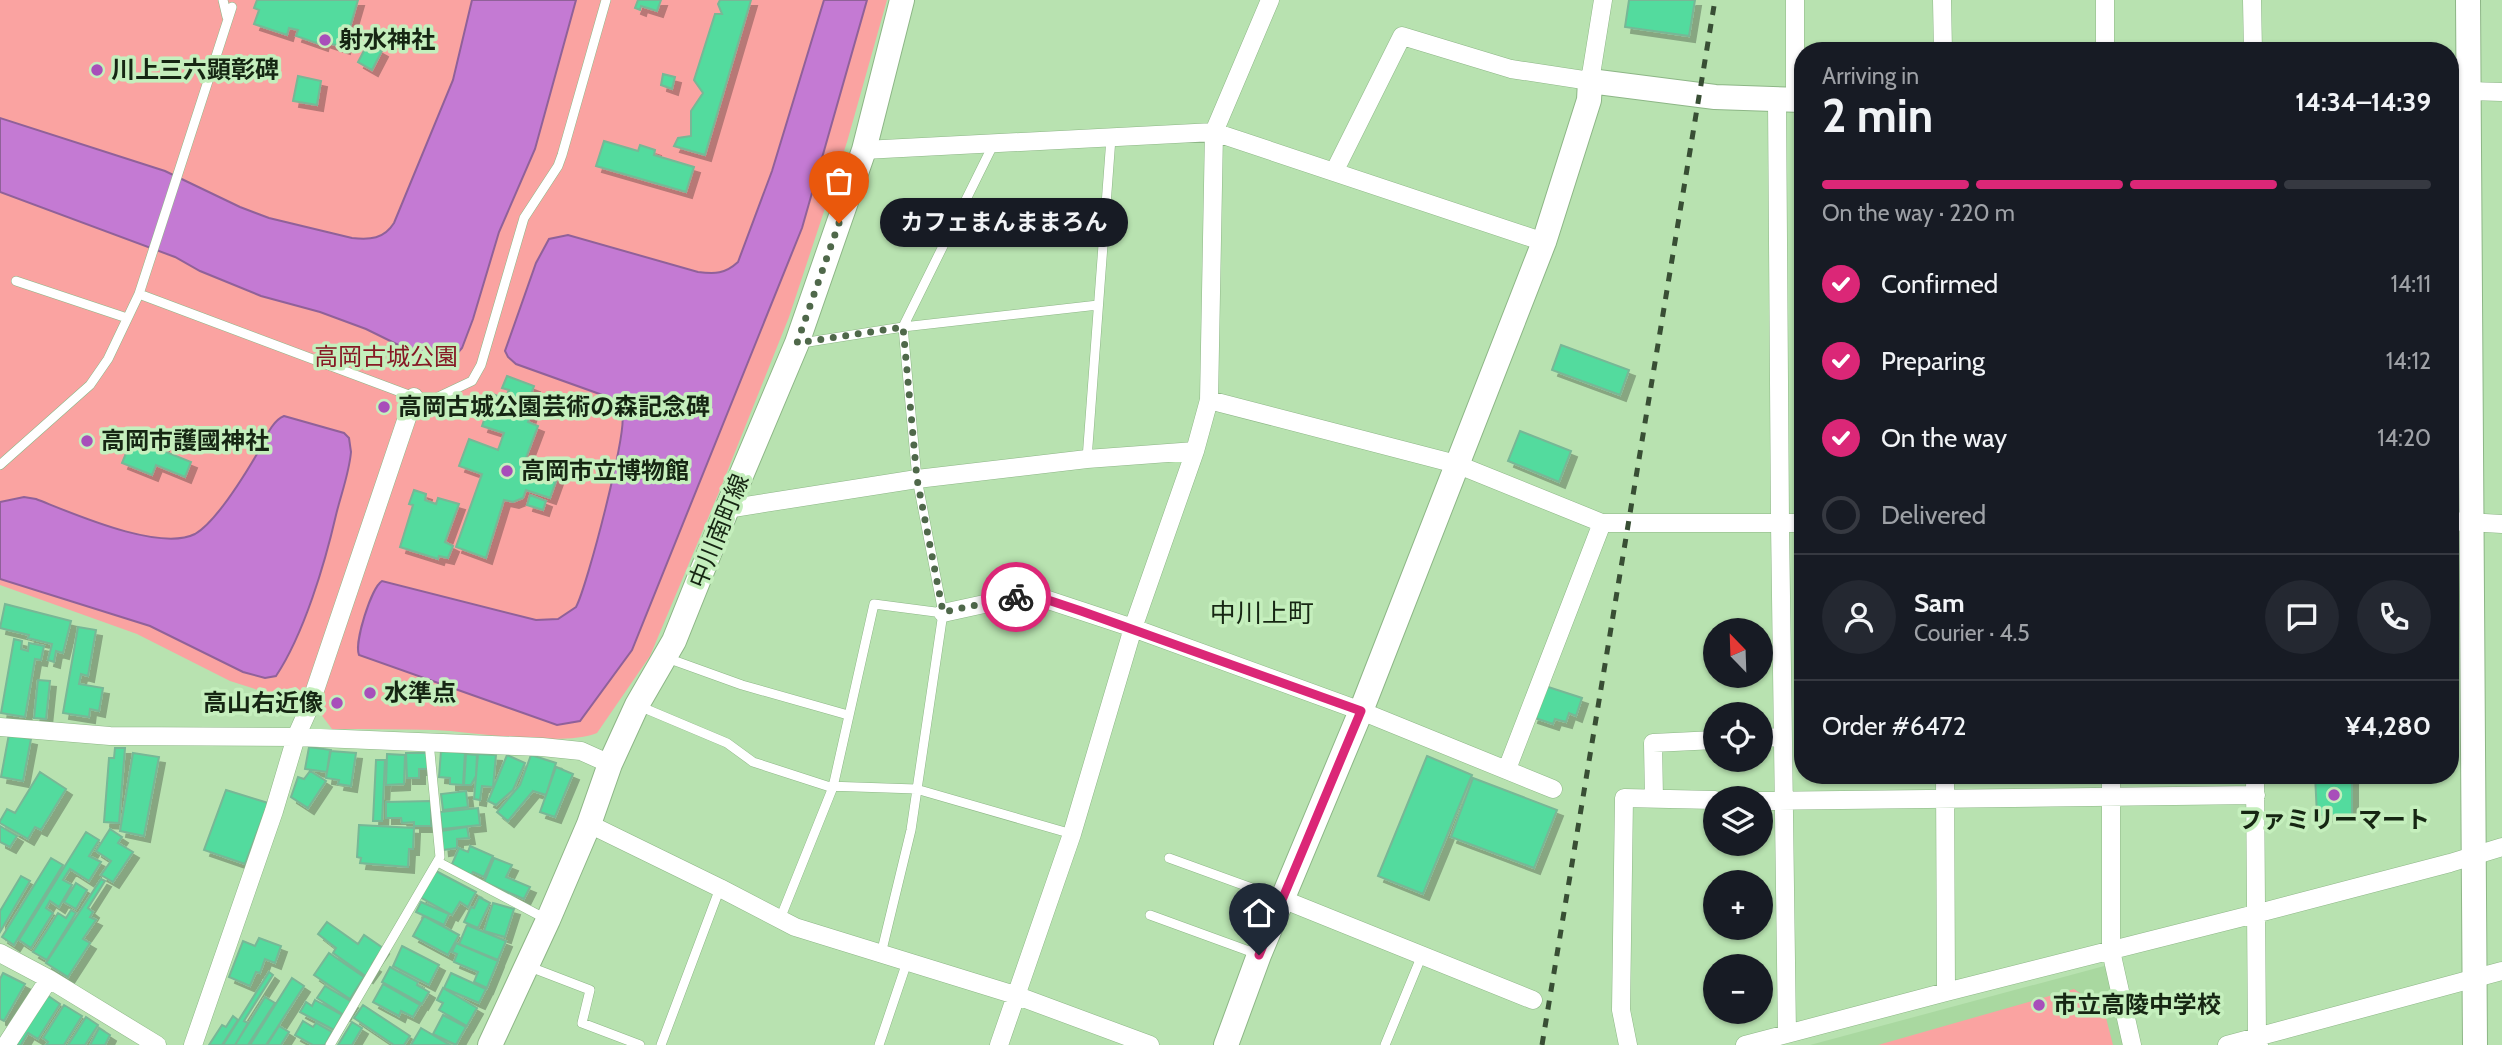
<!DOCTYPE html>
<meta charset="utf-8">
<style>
body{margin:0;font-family:Cabin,"Noto Sans JP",sans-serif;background:#242831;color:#f1f3f6;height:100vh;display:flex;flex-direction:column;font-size:26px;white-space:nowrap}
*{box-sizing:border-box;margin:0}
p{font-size:23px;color:#9ea1a6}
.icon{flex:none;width:38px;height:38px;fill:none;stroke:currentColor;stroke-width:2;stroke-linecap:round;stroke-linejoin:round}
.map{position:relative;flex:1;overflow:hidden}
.panel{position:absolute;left:1794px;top:42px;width:665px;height:742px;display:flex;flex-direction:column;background:#171b24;border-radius:28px;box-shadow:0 2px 5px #0004}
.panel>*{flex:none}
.needle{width:46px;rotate:337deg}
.controls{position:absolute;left:1703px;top:618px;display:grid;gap:14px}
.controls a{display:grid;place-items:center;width:70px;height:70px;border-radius:50%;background:#171b24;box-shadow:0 2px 5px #0004;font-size:35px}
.pin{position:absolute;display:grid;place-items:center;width:60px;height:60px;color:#fff;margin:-72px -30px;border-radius:50% 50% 50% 0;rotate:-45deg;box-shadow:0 0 7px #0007}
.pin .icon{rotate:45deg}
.courier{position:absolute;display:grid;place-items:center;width:70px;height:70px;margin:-35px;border:5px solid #db2777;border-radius:50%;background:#fff;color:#222;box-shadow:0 2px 9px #0007}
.bubble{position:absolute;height:49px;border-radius:24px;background:#171b24;box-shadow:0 2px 5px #0004;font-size:23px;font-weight:700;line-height:49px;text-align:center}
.overview em{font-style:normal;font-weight:700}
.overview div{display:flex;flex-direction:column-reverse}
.overview{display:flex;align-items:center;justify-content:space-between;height:119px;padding:0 28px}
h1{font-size:46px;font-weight:700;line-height:52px}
.bar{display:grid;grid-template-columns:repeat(4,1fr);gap:10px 7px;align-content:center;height:84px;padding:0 28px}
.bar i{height:9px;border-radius:5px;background:#363941}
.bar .active{background:#db2777}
.bar p{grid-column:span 4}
.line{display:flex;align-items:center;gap:18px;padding:0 28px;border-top:2px solid #363941}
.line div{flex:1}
.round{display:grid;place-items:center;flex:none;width:74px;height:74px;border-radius:37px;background:#242831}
ol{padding:0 28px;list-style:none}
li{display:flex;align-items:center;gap:21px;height:77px}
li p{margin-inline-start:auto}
li .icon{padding:7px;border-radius:50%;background:#db2777;color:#fff;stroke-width:4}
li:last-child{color:#9ea1a6}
li i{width:38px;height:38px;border:4px solid #363941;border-radius:50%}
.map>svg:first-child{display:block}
</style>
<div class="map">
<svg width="2502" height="1045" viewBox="0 0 2502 1045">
<defs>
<filter id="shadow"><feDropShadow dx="6" dy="6" stdDeviation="0" flood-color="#0004"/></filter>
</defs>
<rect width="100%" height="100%" fill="#b8e2b0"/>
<!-- built -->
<path fill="#a9d8a0" d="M2108 965 2129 1045H1810Z"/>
<!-- green -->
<path fill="#faa3a1" d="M0 0H887L847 142 789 317 719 492 650 656 597 733C564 747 475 732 435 730 401 729 366 729 332 729L317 709 230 681 137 634 0 585Z
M2074 989 2104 1010 2113 1045H1878Z"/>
<!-- water -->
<path fill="#c47ad3" stroke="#906199" stroke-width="2" d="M472 0H576L535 149 499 232 473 319 462 348 456 355 445 362 429 360 366 329 320 312 261 296 200 271 175 257 0 192V118L165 171 240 207 269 218 352 238C370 240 384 239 394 223L453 80Z
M824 0H867L802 228 632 650 580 721 557 725 359 655C354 643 371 588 382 581L536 620 558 619 576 607C587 587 628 430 622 413 620 406 614 401 608 397L516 364 508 357 505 351 536 263 549 239 568 235 698 272C715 274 725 274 738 262L772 171Z
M284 416 344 433 349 438 351 452C349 474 341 494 336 515 325 563 304 634 276 676L265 678 243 672 150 626 0 579V502L24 497 36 499C72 513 159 552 195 534 216 522 244 476 257 454 264 442 271 421 284 416Z"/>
<!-- building -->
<path fill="#52db9e" stroke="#78b796" stroke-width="2" filter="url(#shadow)" d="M257 0H358L344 48 323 41 322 45 296 36 298 30 289 28 287 35 254 24 259 10 254 8Z
M638 0H661L657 11 641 6 640 10 635 8Z
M720 0H751L705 155 674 146 678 138 691 136V111L703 93 694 80 715 14H722L718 4Z
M1629 0H1695L1689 36 1625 27Z
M368 43 382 51 372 70 358 62Z
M663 74 675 77 672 89 661 85Z
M298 76 321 81 317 105 293 101Z
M604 141 638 151 640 145 655 150 654 155 694 167 686 192 596 166Z
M1561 345 1629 370 1620 395 1552 370Z
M507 376 534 386 530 397 519 394 516 402 533 407 528 422 538 426 526 458 560 470 550 498 526 490 523 498 513 502 504 500 486 558 456 547 482 474 459 466 469 439 498 450 504 433 482 426 493 394 505 399 509 390 502 388Z
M136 429 165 441 161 450 191 462 185 477 156 465 152 475 122 463Z
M1520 431 1571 451 1559 482 1508 461Z
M414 490 426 494 425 500 436 504 438 498 459 504 445 542 453 546 448 558 439 556 438 559 400 547 413 505 409 504Z
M530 495 546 501 543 510 527 505Z
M5 604 71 621 63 653 56 651 54 662 48 660 52 644 28 638 29 635 0 628Z
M78 627 96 630 88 676 81 674 79 684 103 688 99 711 90 709 89 717 63 713Z
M14 639 22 641 21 649 28 651 29 643 44 646 41 660 35 659 25 717 1 713Z
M38 680 50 681 46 719 34 718Z
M1542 685 1582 698 1576 716 1569 713 1566 722 1555 719 1553 724 1532 717Z
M9 734 31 739 23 781 1 777Z
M309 747 331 750 327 772 305 769Z
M115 748H125L119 823 104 822 109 758H114Z
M330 751 356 753 351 786 338 784 339 780 326 778Z
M441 751 465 753 463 785 450 784V778L439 777Z
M133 753 159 757 144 836 120 831Z
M406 753H428V769H419V778H407Z
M387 754 405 755 404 784 386 785Z
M466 754 477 755 476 776 471 785H464Z
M478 754 496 755 493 787 482 786 480 800 474 799Z
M507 755 525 763 513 790 496 805 488 801Z
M531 755 556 763 546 795 533 791 508 821 497 812 520 785Z
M1427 756 1472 775 1423 894 1378 876Z
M376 760H385L382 821H373Z
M556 767 573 774 555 817 540 812Z
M310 771 326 781 308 808 291 797 298 777 304 779Z
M40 772 66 789 41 830 35 827 28 839 0 823V821L7 809 15 813Z
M2315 775H2352V816L2317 815Z
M1473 778 1557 810 1534 868 1451 837Z
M226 790 268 803 245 864 204 850Z
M466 791 468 807 443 810 441 794Z
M431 801V826H414V822L402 823 401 818H386V802Z
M478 808 480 825 442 829 440 812Z
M359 825 414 828 413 849H409L408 867 360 863 361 858 357 857Z
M0 826 17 836 10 847 0 842Z
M467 827 469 838 457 839V848L443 850 441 831Z
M110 829 122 837 118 843 133 852 113 882 101 875 111 861 96 851Z
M86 832 99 840 89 856 101 862 89 881 70 869 63 880 72 885 59 907 50 901 46 908 53 913 31 948 19 940Z
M470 846 493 856 484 877 473 872 471 875 452 864 459 848 468 852Z
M51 858 63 865 14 945 2 937Z
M494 858 512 865 506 877 530 887 524 899 484 882Z
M434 870 476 892 468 907 460 902 452 915 420 897Z
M21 876 30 881 0 932V911Z
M101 879 105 881 88 908 93 912 90 917 96 920 83 939 90 943 68 977 46 963Z
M76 883 87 890 76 909 64 902Z
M479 897 490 903 478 928 464 922 471 907 474 908Z
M421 902 449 914 444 925 416 912Z
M493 903 514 909 505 937 484 931Z
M71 910 76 913 47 960 33 952 58 913 66 918Z
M424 916 459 935 448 955 413 936Z
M327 922 358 944 364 935 383 948 372 964 375 966 367 977 333 953 336 948 318 934Z
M467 925 506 941 498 960 459 944Z
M259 938 281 946 275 963 265 959 260 973 256 972 250 986 229 977 243 941 255 946Z
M456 943 498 961 487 988 474 982 478 972 454 962 457 954 452 952Z
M402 946 439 965 429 985 393 966Z
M329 953 364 977 350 999 314 975Z
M390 967 418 982 417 985 429 992 422 1004 382 982Z
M269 972 273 975 244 1021 248 1023 235 1045H223Z
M3 973 25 984 4 1021 0 1019V979Z
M451 973 486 989 479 1003 444 988Z
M292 978 304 986 266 1045H250Z
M383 984 420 1005 413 1017 401 1011 399 1016 373 1002Z
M325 986 352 1002 344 1015 317 998Z
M443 988 477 1008 467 1026 439 1010 443 1003 437 1000Z
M44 993 60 1004 38 1039 28 1033 21 1045H12Z
M265 997 275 1003 248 1045H235Z
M315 1000 342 1015 334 1030 300 1012 306 1002 312 1006Z
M64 1005 82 1016 64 1045H46L48 1042 43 1038Z
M363 1005 410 1036 404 1045H394L354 1018Z
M443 1015 466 1027 456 1045 433 1034Z
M233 1016 238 1020 222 1045H209L222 1025 226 1027Z
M86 1017 98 1025 85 1045H68Z
M303 1021 313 1027 316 1023 332 1032 325 1045H313L295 1035Z
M352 1022 362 1028 352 1045H338Z
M279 1026 289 1032 281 1045H267Z
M99 1028 110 1035 105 1045H90Z
M421 1028 450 1045H411Z"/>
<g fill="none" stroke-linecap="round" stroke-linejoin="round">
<!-- lane casing -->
<g stroke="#8db686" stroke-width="10">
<path id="lane" d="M223 0 227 17
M16 281 127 318
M139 294 414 397 436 398 472 381 481 365 524 218 558 166 562 155 606 0
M802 343 903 327 1098 305
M1087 459 1111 138
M0 465 90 385 108 359 139 294 232 7
M667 658 742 685 848 715
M639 706 727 743 753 762 827 786 916 789 1072 834
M1169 858 1282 899
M438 862 548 920
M1150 915 1257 954
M780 919 833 787 874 604 943 613
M881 954 911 830 943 613 917 479 903 327 993 145
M530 967 590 990 582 1023 640 1045
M330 1045 440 857 429 742
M661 1045 720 888
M879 1045 907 962
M1385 1045 1422 955"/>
</g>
<!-- street casing -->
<g stroke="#8db686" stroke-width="19">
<path id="street" d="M1942 0 1943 51
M2252 0 2253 51
M2105 51V0
M2469 91 2502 92
M1777 100 1780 523 1787 1034
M1795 100V0
M864 150 1214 132 1544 242
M1334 172 1402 36 1511 69 1590 81 1603 0
M1209 400 1456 464 1602 523H1802
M727 509 917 479 1087 459 1195 451
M2450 521 2502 524
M943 613 1030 594 1133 628 1361 711 1553 789
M0 727 110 736 296 737 542 747 581 751 610 764
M1760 738 1782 737
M1507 769 1602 523
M1945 775 1946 992
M2111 775V951L2132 1045
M2255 775 2257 1038 2259 1045
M1654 798 1653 743 1715 740
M1760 801 2256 795
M589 824 720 888 795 927 1015 995 1150 1045
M1282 899 1533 1000
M0 953 49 979 157 1045
M6 1045 49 979
M193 1045 274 811 296 737 309 708 414 397
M999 1045 1072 834 1133 628 1195 451 1209 400 1214 132 1270 0
M1628 1045 1621 1010 1624 798 1715 800
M1745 1045 1946 992 2255 914 2450 863 2502 847
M2227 1045 2502 971"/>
</g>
<!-- secondary casing -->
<g stroke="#8db686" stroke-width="26">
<path id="secondary" d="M2468 0 2475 1045
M490 1045 548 920 589 824 610 764 637 705 674 641 727 509 797 343 864 150 902 0
M1226 1045 1259 955 1361 711 1544 242 1589 100 1590 81 1715 97 1802 100"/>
</g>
<!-- lane -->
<use href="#lane" stroke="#fff" stroke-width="9"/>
<!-- street -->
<use href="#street" stroke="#fff" stroke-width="18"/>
<!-- secondary -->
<use href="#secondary" stroke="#fff" stroke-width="24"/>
<!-- rail -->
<path stroke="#384e34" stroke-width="5" stroke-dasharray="9 9" stroke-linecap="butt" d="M1542 1045 1715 0"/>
</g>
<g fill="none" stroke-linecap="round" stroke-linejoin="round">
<!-- done -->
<path stroke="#4f684a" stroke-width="7" stroke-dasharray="0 12.6" d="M839 223 797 343 903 327 917 479 943 612 1016 597"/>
<!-- route -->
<path stroke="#db2777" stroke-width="9" d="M1016 597 1030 594 1081 611 1361 711 1259 955"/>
</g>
<!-- markers -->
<g fill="#a84eba" stroke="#c5efbd" stroke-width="2.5">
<circle cx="325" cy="40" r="7"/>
<circle cx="97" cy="70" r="7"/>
<circle cx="384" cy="407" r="7"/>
<circle cx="87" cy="441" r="7"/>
<circle cx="507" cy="471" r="7"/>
<circle cx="370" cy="693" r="7"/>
<circle cx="337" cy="703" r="7"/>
<circle cx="2334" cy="795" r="7"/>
<circle cx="2039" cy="1005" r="7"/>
</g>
<g text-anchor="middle" stroke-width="7" stroke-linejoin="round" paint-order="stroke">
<!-- poi labels -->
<g font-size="24" font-weight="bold" fill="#162613" stroke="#c5efbd" text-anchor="start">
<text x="339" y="48">射水神社</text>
<text x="111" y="78">川上三六顕彰碑</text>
<text x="398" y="415">高岡古城公園芸術の森記念碑</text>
<text x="101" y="449">高岡市護國神社</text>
<text x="521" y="479">高岡市立博物館</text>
<text x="384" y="701">水準点</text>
<text x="323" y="711" text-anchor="end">高山右近像</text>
<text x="2334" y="828" text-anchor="middle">ファミリーマート</text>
<text x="2053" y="1013">市立高陵中学校</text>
</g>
<!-- park labels -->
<g font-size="24" fill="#861925" stroke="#c5efbd">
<text x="386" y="365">高岡古城公園</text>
</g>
<!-- street labels -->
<g font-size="24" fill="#162613" stroke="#c5efbd">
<text transform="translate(719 531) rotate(-68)" y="8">中川南町線</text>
</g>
<!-- neighbourhood labels -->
<g font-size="26" fill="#162613" stroke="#c5efbd">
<text x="1262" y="622">中川上町</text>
</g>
</g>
</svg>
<div class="controls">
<a><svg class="needle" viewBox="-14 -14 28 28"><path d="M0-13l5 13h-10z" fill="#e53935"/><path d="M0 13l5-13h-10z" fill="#9ea1a6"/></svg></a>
<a><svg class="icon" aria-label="locate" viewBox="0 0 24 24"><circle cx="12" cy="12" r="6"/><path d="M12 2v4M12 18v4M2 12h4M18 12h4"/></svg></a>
<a><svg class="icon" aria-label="layers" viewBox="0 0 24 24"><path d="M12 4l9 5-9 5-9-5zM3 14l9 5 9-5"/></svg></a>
<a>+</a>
<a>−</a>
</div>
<div class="pin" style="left:839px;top:223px;background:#ea580c"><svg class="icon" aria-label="bag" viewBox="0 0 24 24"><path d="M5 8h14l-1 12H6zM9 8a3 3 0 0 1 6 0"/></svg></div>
<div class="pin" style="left:1259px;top:955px;background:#1f2937"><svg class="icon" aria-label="home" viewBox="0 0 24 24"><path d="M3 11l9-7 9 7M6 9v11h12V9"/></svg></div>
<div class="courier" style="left:1016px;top:597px"><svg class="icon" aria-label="bike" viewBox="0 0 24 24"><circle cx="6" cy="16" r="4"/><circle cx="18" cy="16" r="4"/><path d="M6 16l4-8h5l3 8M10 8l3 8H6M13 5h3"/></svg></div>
<div class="bubble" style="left:880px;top:198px;width:248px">カフェまんままろん</div>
<section class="panel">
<div class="overview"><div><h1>2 min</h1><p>Arriving in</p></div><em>14:34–14:39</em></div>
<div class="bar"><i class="active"></i><i class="active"></i><i class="active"></i><i></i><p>On the way · 220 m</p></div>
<ol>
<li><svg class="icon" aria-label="check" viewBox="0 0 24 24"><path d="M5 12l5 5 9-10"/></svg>Confirmed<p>14:11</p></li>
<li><svg class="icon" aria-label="check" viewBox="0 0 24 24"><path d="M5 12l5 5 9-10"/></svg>Preparing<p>14:12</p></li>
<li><svg class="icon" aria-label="check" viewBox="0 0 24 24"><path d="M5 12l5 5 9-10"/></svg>On the way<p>14:20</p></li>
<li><i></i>Delivered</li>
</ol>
<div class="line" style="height:126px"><a class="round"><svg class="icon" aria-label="person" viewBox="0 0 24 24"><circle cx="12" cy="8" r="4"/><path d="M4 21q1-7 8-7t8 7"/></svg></a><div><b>Sam</b><p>Courier · 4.5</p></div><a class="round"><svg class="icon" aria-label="chat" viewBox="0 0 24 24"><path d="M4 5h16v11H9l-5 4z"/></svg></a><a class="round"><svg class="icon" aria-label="phone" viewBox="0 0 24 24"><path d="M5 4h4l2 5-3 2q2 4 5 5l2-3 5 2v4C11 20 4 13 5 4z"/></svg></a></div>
<div class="line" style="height:91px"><div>Order #6472</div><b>¥4,280</b></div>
</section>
</div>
